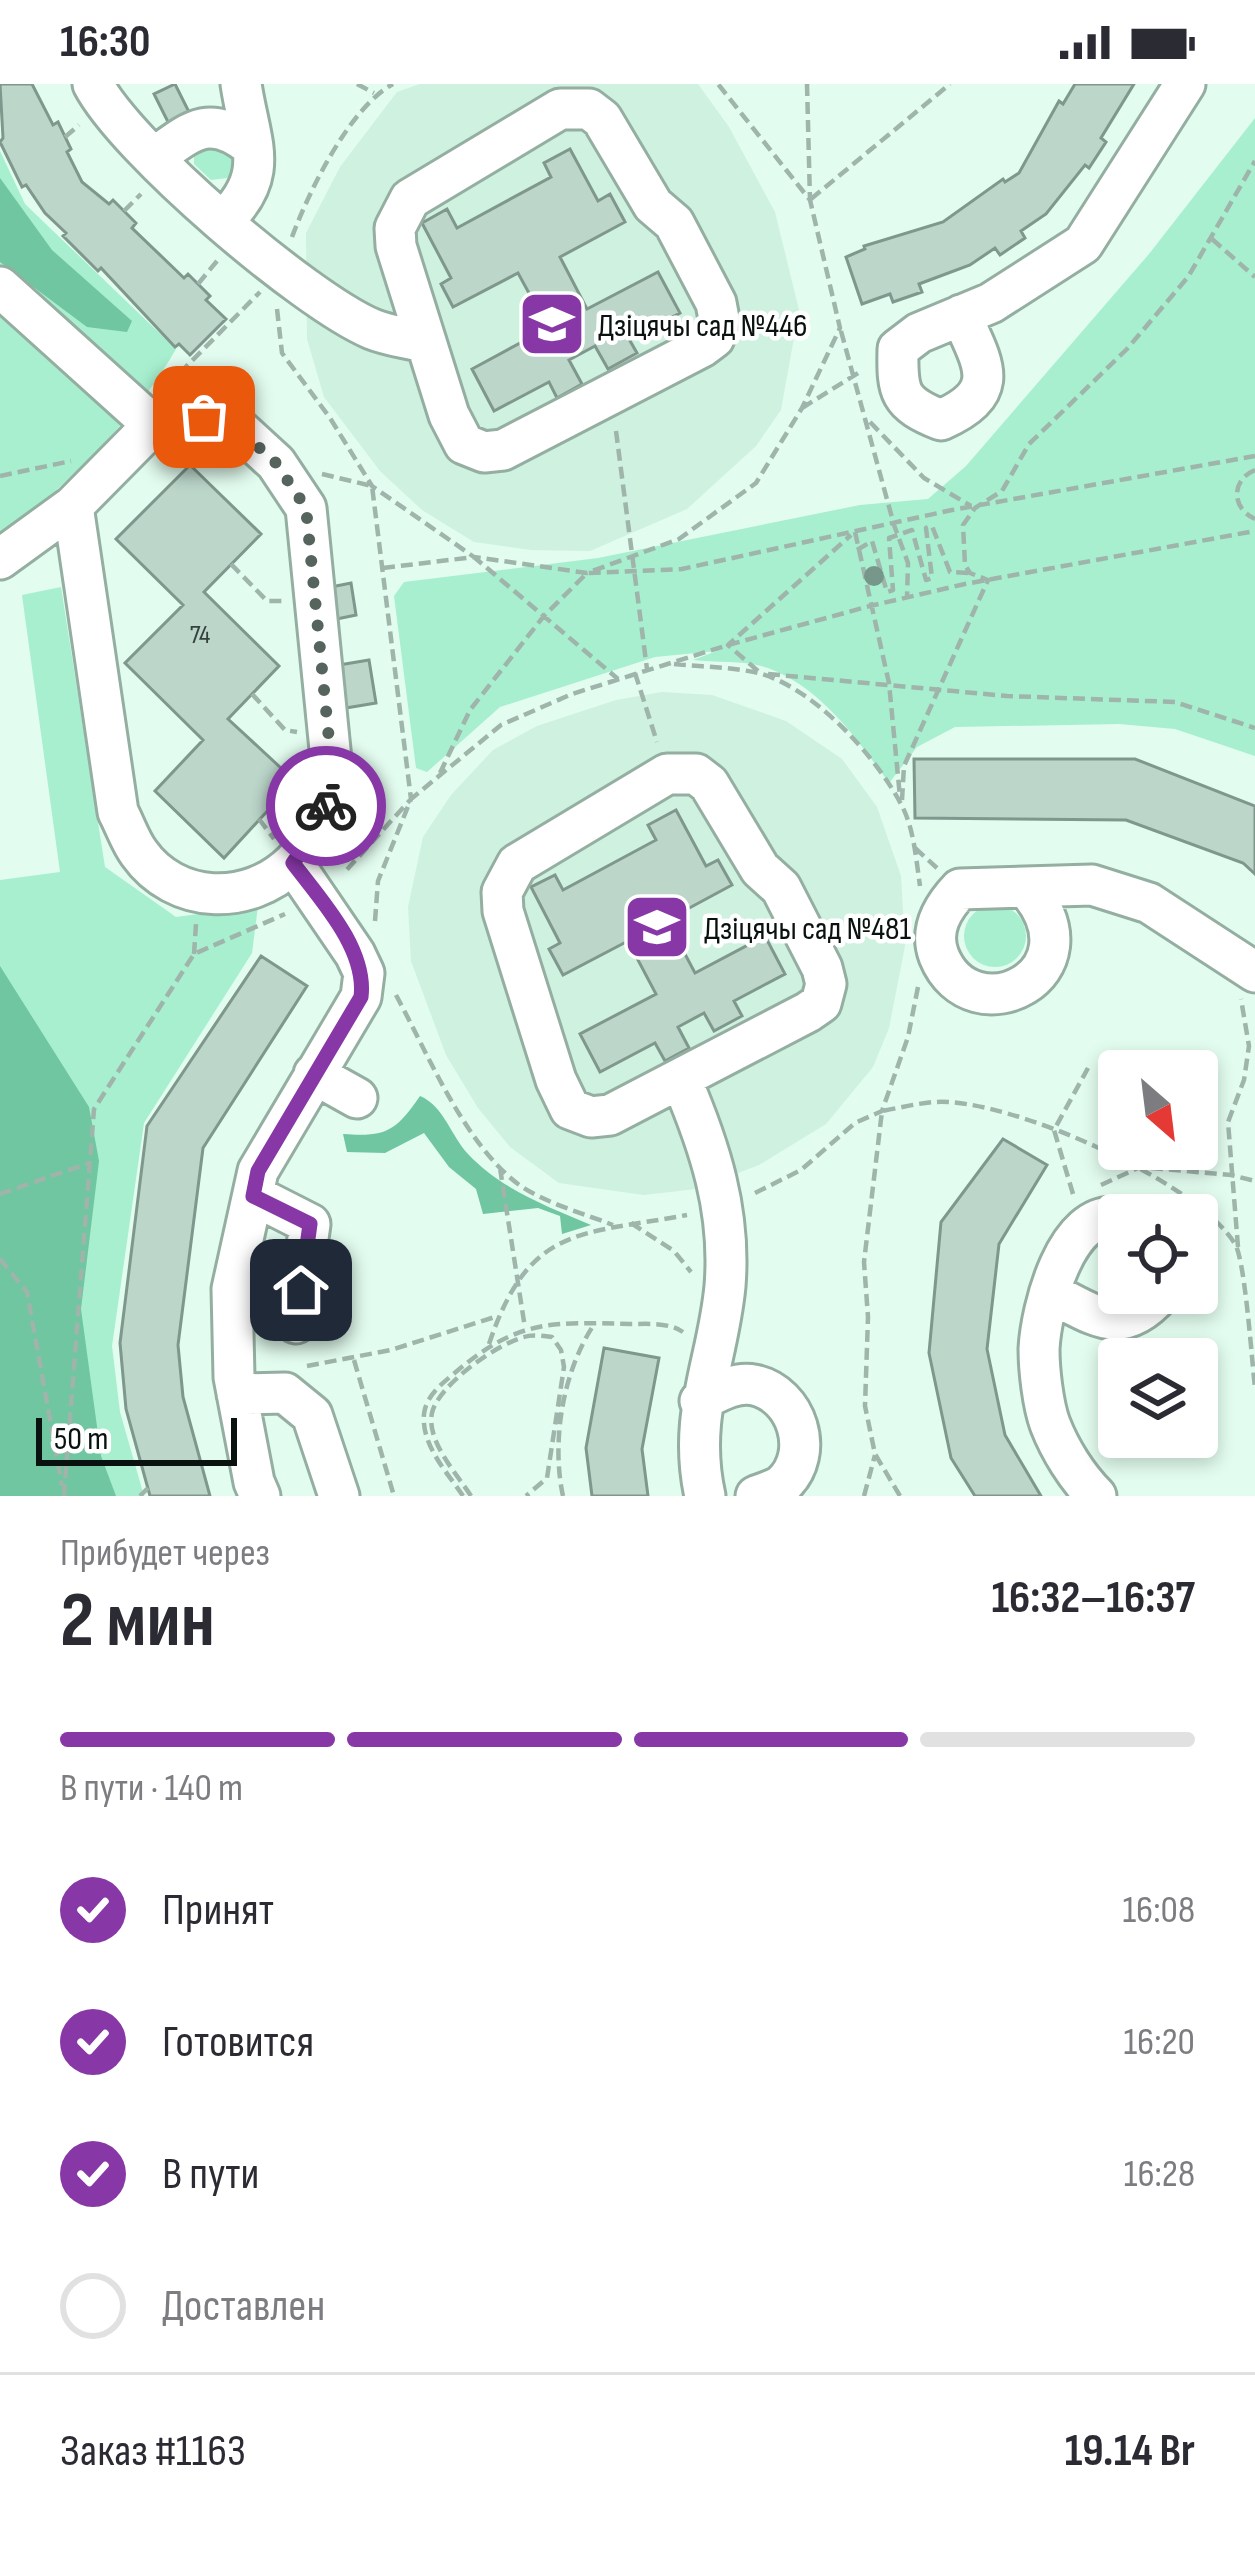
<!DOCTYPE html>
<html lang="ru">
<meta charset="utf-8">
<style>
body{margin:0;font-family:"Sofia Sans Condensed",sans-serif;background:#f2f2f3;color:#2b2b33;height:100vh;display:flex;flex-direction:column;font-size:45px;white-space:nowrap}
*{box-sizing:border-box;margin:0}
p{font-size:39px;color:#7c7c81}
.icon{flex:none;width:66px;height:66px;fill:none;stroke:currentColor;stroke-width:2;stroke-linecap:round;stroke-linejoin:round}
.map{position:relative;height:1412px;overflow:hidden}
.panel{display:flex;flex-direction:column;background:#fff;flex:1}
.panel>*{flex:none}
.needle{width:78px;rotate:152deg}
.tools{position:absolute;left:1098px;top:966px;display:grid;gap:24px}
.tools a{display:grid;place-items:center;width:120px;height:120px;border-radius:12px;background:#fff;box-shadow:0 6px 18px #0003;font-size:60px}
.scale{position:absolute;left:36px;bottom:30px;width:201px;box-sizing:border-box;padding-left:12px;border:6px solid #09120e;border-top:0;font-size:33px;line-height:42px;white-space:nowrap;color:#09120e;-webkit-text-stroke:9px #fff;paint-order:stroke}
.pin{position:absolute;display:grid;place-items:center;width:102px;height:102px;color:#fff;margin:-51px;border-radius:24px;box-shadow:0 6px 18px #0006}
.courier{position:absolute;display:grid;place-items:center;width:120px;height:120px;margin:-60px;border:9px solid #8737a6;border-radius:50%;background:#fff;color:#222;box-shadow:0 3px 15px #0007}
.head em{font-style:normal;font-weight:700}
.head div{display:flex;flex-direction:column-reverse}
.head{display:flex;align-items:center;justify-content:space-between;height:204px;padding:0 60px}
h1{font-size:78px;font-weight:700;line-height:90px}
.bar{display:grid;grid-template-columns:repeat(4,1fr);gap:18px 12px;align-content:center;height:144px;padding:0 60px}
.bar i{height:15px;border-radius:9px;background:#e1e1e2}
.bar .current{background:#8737a6}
.bar p{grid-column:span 4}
.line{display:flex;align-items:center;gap:30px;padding:0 60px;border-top:3px solid #e1e1e2}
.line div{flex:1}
ol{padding:0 60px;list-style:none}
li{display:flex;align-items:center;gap:36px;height:132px}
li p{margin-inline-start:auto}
li .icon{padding:12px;border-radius:50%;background:#8737a6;color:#fff;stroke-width:4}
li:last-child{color:#7c7c81}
li i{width:66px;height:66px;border:6px solid #e1e1e2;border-radius:50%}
.status{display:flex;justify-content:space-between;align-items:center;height:84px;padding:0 60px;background:#fff;direction:ltr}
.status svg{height:33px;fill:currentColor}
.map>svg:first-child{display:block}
</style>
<div class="status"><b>16:30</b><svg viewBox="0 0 49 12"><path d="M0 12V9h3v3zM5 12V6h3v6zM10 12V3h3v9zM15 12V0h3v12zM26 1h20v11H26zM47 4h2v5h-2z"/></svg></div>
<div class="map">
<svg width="1255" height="1412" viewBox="0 0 1255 1412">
<rect width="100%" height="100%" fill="#e2fcef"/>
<!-- built -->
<path fill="#cef1e0" d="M420 0H698L729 43 775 128 799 226 781 326 756 362 687 425 590 467 531 466 474 458 422 426 380 387 324 313 307 255 306 149 340 83 397 8Z
M662 608 712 611 786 637 842 675 877 723 901 792 905 862 889 944 873 983 826 1040 759 1081 696 1105 644 1111 559 1099 510 1063 478 1024 446 971 411 877 408 823 423 753 451 711 493 666 537 642 616 616Z"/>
<!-- green -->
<path fill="#a7efcf" d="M1255 34V672L1175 645 1119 640 955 643 917 663 889 699C857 655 822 604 768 584 746 576 716 579 693 576L717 567 655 573 500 623 427 688 416 684 394 512 404 498 598 474 860 421 928 415 966 382 1149 170Z
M237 61 234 88 227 94 211 96 194 80V64Z
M0 67 25 120 176 265C134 339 65 400 0 456Z
M61 503 105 783 176 833 258 822 252 869 144 1039 112 1262 120 1328 144 1412H0V796L60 788 22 511Z
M964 852a31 31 0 1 1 62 0a31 31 0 1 1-62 0Z"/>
<!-- forest -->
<path fill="#6fc6a1" d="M0 94 52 166 132 237 127 248 87 243 0 178Z
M0 882 89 1023 99 1077 81 1225 101 1372 116 1412H0Z
M420 1012C444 1022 451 1052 468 1070 502 1106 547 1122 591 1141L562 1150 560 1132 538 1124 483 1130 476 1105 449 1083 424 1049 385 1069 347 1068 343 1050C386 1053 395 1048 420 1012Z"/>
<!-- building -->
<path fill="#bcd6ca" stroke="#7f978c" stroke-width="3" d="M0 0H32L53 41 58 38 71 65 67 68 82 98 109 120 113 116 136 139 132 144 184 194 188 190 210 212 206 216 226 235 190 271 179 260 175 263 101 184 98 187 63 152 66 149 45 129 26 101 22 103 0 58 3 54Z
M175 0 193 36 172 46 154 10Z
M1075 0H1134L1101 54 1106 58 1089 84 1085 81 1046 130 1021 147 1025 154 1000 171 995 164 970 181 919 200 922 208 893 218 890 210 862 220 846 173 865 165 864 162 943 138 1003 95 1005 98 1019 89 1059 17 1063 20Z
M570 65 598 117 610 110 625 138 560 173 587 225 658 188 680 229 629 255 637 269 608 285 595 262 569 276 582 300 557 314 549 298 494 327 472 285 548 244 518 189 453 223 441 200 451 194 422 139 447 125 457 144 551 93 544 79Z
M190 381 261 450 204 508 279 582 228 635 295 697 224 774 155 707 203 656 125 579 183 521 116 455Z
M351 499 356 531 332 536 326 504Z
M369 576 376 619 346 624 339 581Z
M914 675H1135L1255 722V790L1243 779 1126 736 915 734Z
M676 726 706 782 718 776 732 801 667 836 695 889 765 852 785 890 734 917 742 932 714 947 704 929 678 943 689 964 665 977 655 959 600 988 580 950 656 910 628 857 563 891 549 865 560 859 531 803 555 791 563 806 656 756 648 741Z
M261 872 307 902 203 1064 178 1261 183 1313 210 1412H150L126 1325 120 1259 147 1042Z
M1003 1055 1047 1081 999 1160 987 1265 1005 1351 1041 1412H975L951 1374 929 1269 941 1138Z
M604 1264 659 1274 642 1365 648 1412H592L586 1364Z"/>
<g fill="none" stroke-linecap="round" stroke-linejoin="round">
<!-- minor casing -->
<g stroke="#95aea2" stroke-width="45">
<path id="minor" d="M93 0C127 65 304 216 372 245 389 252 409 254 426 259
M560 25H589L602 35 653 121 674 139 716 219 719 235 714 254 702 263 503 366 484 368 464 360 449 331 396 162 395 144 410 115Z
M154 74C191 47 209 29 250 61
M223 137C272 90 250 60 241 0
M0 203 153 341
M961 231C984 282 1003 308 941 336 899 319 897 309 898 265L919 249 991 219 1083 160 1185 0
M204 333 240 346 276 379 306 424 333 696C325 726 316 757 293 779 248 823 175 820 139 769 130 757 125 741 118 728L73 422 153 341 176 334Z
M0 475 73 422
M667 690H696L709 700 760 785 781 804 822 884 826 900 821 919 808 928 610 1031 591 1033 570 1025 556 996 503 827 502 808 517 780Z
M1026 803C1103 890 972 954 939 872 929 846 942 824 960 805L1092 801 1149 819 1255 888
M314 990 357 1014
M681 995C710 1063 731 1127 725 1202 718 1278 687 1331 705 1412
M253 1111 310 1140 296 1239
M1050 1209C1095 1231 1121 1255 1161 1209
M237 1310 285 1309 312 1331 339 1412
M700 1317C716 1309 735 1297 754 1301 797 1310 816 1369 783 1400 777 1405 764 1409 756 1412
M260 1412 254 1398 234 1293 232 1205 258 1087 361 913 364 889 355 870 293 779
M1096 1412C1077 1393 1060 1366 1050 1340 1043 1321 1039 1286 1039 1265 1041 1225 1066 1124 1119 1134"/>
</g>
<!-- path -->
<path stroke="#9fb4aa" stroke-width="4.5" stroke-dasharray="12 6" stroke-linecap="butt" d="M357 0 374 9
M807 0 810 116
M65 53 79 41
M811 115 950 0
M124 127 141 110
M292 153C309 107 350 23 393 0
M1212 155 1255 193
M198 200 217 177
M277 225 282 269 330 334 372 402 474 473 587 489 679 455 756 399 802 324 840 244 810 116 718 0
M841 247 894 441 908 479 907 513
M167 302 260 208
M802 324 863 286
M870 338 924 394 971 422
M616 347 647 585
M1255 386C1231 396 1231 424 1255 435
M322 390 372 402 411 715 343 790
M0 392 71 377
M855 448 889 599 900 713
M857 466 872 457 887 508 893 506 889 454 912 446 926 496 932 494 926 444 932 442 950 488 969 489
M231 480 267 517H282
M383 484 474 473 618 595
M674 580C702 583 732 583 758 589 813 603 875 671 901 720 914 744 916 775 920 802
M758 587 728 561 851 451
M635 589 657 658
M768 590 1007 612 1175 618 1255 644
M252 610 285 646 297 648
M440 689 470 626 543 533 587 489 682 485 952 426 1255 372
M902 716 904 682 988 496 970 489 965 481 963 441 975 424 1002 407 1029 360 1127 265 1188 193 1255 77
M259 735 274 755
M915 764 937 784
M375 837 378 797 411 715 501 641 572 610 728 561 870 522 965 500 1255 447
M194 870 196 840
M396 911C428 970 464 1059 518 1100 544 1119 583 1129 613 1141
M500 1084 525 1244
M1101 1101 1140 1083 1231 1091 1255 1097
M755 1109 801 1086 855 1039 882 1027 908 953 918 903
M0 1110 89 1079
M1073 1110 1054 1046 1088 984
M631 1139 674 1167 691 1188
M1238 1163 1228 1038 1244 996 1249 962 1241 915
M0 1175 27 1208 62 1402
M489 1260C529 1141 579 1151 687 1131
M354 1276 394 1412
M307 1282 391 1266 498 1232
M64 1412 94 1025 194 870 285 830
M140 1412 148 1404
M463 1412C447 1388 421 1361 424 1330 426 1311 444 1298 457 1287 519 1235 552 1238 630 1240 648 1240 668 1238 683 1248
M471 1412C457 1390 426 1357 432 1329 438 1301 497 1260 524 1253 532 1250 543 1252 552 1253L561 1266 564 1283 547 1394 526 1412
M563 1412C551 1357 563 1286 595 1239
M864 1412 875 1371
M900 1412 875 1370 865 1322 868 1233 864 1178 882 1027C899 1024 918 1019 936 1018 1009 1014 1197 1097 1235 1160 1245 1176 1252 1278 1255 1304"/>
<!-- minor -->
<use href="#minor" stroke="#fff" stroke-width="39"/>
</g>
<!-- trees -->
<circle fill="#769789" cx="874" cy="492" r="10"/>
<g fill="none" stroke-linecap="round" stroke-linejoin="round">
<!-- done -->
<path stroke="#55645d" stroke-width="12" stroke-dasharray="0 21.6" d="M204 333 240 346 276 379 306 424 333 696 326 722"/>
<!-- route -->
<path stroke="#8737a6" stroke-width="15" d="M301 1206 310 1140 253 1112 258 1087 361 913C367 865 321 816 293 779L321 739 326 722"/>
</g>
<!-- icons -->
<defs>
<g id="school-square" transform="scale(3.45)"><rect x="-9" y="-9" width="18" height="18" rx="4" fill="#8737a6" stroke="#fff"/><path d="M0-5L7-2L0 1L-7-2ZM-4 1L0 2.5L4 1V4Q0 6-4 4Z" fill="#fff"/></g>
</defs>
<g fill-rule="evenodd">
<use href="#school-square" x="552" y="240"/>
<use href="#school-square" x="657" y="843"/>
</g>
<g text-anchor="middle" stroke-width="9" stroke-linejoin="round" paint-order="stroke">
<!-- number labels -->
<g font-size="27" fill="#36433d">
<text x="200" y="559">74</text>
</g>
<!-- poi labels -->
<g font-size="33" fill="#09120e" stroke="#fff" text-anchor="start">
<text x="598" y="252">Дзіцячы сад №446</text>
<text x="704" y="855">Дзіцячы сад №481</text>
</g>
</g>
</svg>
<div class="tools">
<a><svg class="needle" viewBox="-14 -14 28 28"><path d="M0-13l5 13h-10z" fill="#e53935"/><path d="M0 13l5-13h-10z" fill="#7c7c81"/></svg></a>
<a><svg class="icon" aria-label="locate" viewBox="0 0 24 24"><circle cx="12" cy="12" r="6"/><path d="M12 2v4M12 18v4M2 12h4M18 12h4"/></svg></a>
<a><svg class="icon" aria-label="layers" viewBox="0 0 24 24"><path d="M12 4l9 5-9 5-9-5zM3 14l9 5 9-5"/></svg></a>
</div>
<div class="scale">50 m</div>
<div class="pin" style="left:204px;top:333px;background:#ea580c"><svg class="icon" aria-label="bag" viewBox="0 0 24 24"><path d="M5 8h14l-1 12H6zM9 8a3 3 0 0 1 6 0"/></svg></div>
<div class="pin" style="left:301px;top:1206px;background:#1f2937"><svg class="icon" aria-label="home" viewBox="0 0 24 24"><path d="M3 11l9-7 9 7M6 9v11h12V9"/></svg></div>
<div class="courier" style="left:326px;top:722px"><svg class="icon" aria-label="bike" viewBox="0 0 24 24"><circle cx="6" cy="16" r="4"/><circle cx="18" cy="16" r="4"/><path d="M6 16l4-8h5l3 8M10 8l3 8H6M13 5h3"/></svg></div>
</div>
<section class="panel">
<div class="head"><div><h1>2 мин</h1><p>Прибудет через</p></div><em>16:32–16:37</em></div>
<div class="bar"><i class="current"></i><i class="current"></i><i class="current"></i><i></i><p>В пути · 140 m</p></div>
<ol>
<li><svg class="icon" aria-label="check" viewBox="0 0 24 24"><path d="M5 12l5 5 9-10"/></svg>Принят<p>16:08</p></li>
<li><svg class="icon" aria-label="check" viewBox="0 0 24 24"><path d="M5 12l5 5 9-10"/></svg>Готовится<p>16:20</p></li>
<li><svg class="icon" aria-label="check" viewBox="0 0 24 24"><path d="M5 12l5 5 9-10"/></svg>В пути<p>16:28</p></li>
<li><i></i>Доставлен</li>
</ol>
<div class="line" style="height:156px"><div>Заказ #1163</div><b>19.14 Br</b></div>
</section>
